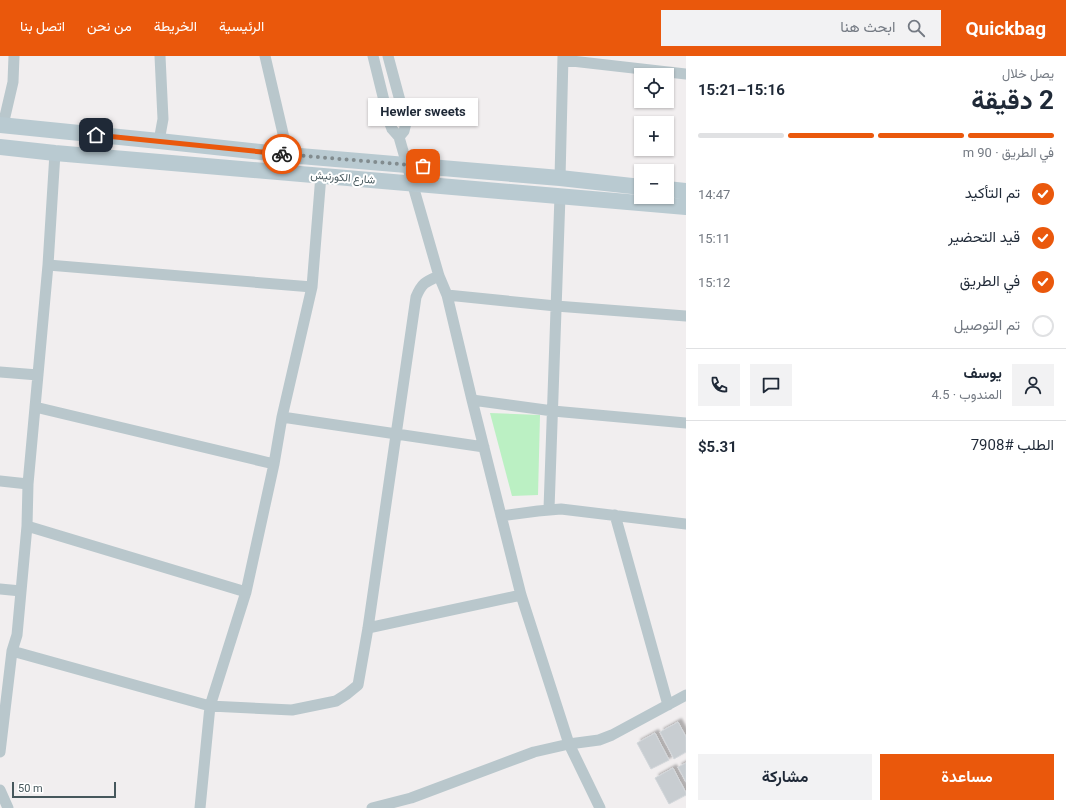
<!DOCTYPE html>
<html lang="ar">
<meta charset="utf-8">
<style>
body{margin:0;font-family:Roboto,Vazirmatn,sans-serif;background:#f2f2f3;color:#1f2937;direction:rtl;height:100vh;display:flex;flex-direction:column;font-size:15px;white-space:nowrap}
*{box-sizing:border-box;margin:0}
p{font-size:13px;color:#747a83}
.icon{flex:none;width:22px;height:22px;fill:none;stroke:currentColor;stroke-width:2;stroke-linecap:round;stroke-linejoin:round}
.map{position:relative;flex:1;overflow:hidden;direction:ltr}
.details{display:flex;flex-direction:column;background:#fff;width:380px}
.details>*{flex:none}
.tools{position:absolute;left:634px;top:12px;display:grid;gap:8px}
.tools a{display:grid;place-items:center;width:40px;height:40px;border-radius:0px;background:#fff;box-shadow:0 1px 3px #0004;font-size:20px}
.scale{position:absolute;left:12px;bottom:10px;width:104px;box-sizing:border-box;padding-left:4px;border:2px solid #46575c;border-top:0;font-size:11px;line-height:14px;white-space:nowrap;color:#46575c;-webkit-text-stroke:3px #fff;paint-order:stroke}
.pin{position:absolute;display:grid;place-items:center;width:34px;height:34px;color:#fff;margin:-17px;border-radius:8px;box-shadow:0 2px 6px #0006}
.courier{position:absolute;display:grid;place-items:center;width:40px;height:40px;margin:-20px;border:3px solid #ea580c;border-radius:50%;background:#fff;color:#222;box-shadow:0 1px 5px #0007}
.bubble{position:absolute;height:28px;border-radius:0px;background:#fff;box-shadow:0 1px 3px #0004;font-size:13px;font-weight:700;line-height:28px;text-align:center;direction:rtl}
.headline em{font-style:normal;font-weight:700}
.headline div{display:flex;flex-direction:column-reverse}
.headline{display:flex;align-items:center;justify-content:space-between;height:68px;padding:0 12px}
h1{font-size:26px;font-weight:700;line-height:30px}
.bar{display:grid;grid-template-columns:repeat(4,1fr);gap:6px 4px;align-content:center;height:48px;padding:0 12px}
.bar i{height:5px;border-radius:3px;background:#e0e1e3}
.bar .active{background:#ea580c}
.bar p{grid-column:span 4}
.line{display:flex;align-items:center;gap:10px;padding:0 12px;border-top:1px solid #e0e1e3}
.line div{flex:1}
.round{display:grid;place-items:center;flex:none;width:42px;height:42px;border-radius:0px;background:#f2f2f3}
ol{padding:0 12px;list-style:none}
li{display:flex;align-items:center;gap:12px;height:44px}
li p{margin-inline-start:auto}
li .icon{padding:4px;border-radius:50%;background:#ea580c;color:#fff;stroke-width:4}
li:last-child{color:#747a83}
li i{width:22px;height:22px;border:2px solid #e0e1e3;border-radius:50%}
.action{display:flex;gap:8px;margin-top:auto;padding:8px 12px}
.action a{flex:1;height:46px;border-radius:0px;background:#ea580c;color:#fff;font-size:16px;font-weight:700;line-height:46px;text-align:center}
.action a+a{background:#f2f2f3;color:#1f2937}
header{display:flex;align-items:center;gap:24px;box-sizing:border-box;height:56px;padding:0 20px;background:#ea580c;color:#fff}
header strong{font-size:19px}
nav{display:flex;gap:22px;margin-inline-start:auto;font-size:14px}
.search{width:280px;height:36px;background:#f2f2f3;display:flex;align-items:center;gap:10px;box-sizing:border-box;padding:0 14px;border-radius:0px;color:#747a83;font-size:15px}
main{display:flex;flex:1;min-height:0}
.map>svg:first-child{display:block}
</style>
<header>
<strong>Quickbag</strong>
<div class="search"><svg class="icon" aria-label="search" viewBox="0 0 24 24"><circle cx="10" cy="10" r="6"/><path d="M15 15l6 6"/></svg>ابحث هنا</div>
<nav><a>الرئيسية</a><a>الخريطة</a><a>من نحن</a><a>اتصل بنا</a></nav>
</header>
<main>
<section class="details">
<div class="headline"><div><h1>2 دقيقة</h1><p>يصل خلال</p></div><em>15:16–15:21</em></div>
<div class="bar"><i class="active"></i><i class="active"></i><i class="active"></i><i></i><p>في الطريق · 90 m</p></div>
<ol>
<li><svg class="icon" aria-label="check" viewBox="0 0 24 24"><path d="M5 12l5 5 9-10"/></svg>تم التأكيد<p>14:47</p></li>
<li><svg class="icon" aria-label="check" viewBox="0 0 24 24"><path d="M5 12l5 5 9-10"/></svg>قيد التحضير<p>15:11</p></li>
<li><svg class="icon" aria-label="check" viewBox="0 0 24 24"><path d="M5 12l5 5 9-10"/></svg>في الطريق<p>15:12</p></li>
<li><i></i>تم التوصيل</li>
</ol>
<div class="line" style="height:72px"><a class="round"><svg class="icon" aria-label="person" viewBox="0 0 24 24"><circle cx="12" cy="8" r="4"/><path d="M4 21q1-7 8-7t8 7"/></svg></a><div><b>يوسف</b><p>المندوب · 4.5</p></div><a class="round"><svg class="icon" aria-label="chat" viewBox="0 0 24 24"><path d="M4 5h16v11H9l-5 4z"/></svg></a><a class="round"><svg class="icon" aria-label="phone" viewBox="0 0 24 24"><path d="M5 4h4l2 5-3 2q2 4 5 5l2-3 5 2v4C11 20 4 13 5 4z"/></svg></a></div>
<div class="line" style="height:52px"><div>الطلب #7908</div><b>$5.31</b></div>
<div class="action"><a>مساعدة</a><a>مشاركة</a></div>
</section>
<div class="map">
<svg width="686" height="752" viewBox="0 0 686 752">
<defs>
<filter id="shadow"><feDropShadow dx="3.5" dy="-3.5" stdDeviation="1" flood-color="#0004"/></filter>
</defs>
<rect width="100%" height="100%" fill="#f1eeef"/>
<!-- green -->
<path fill="#bbf0c3" d="M490 357 540 359 538 439 512 440Z"/>
<!-- building -->
<path fill="#c8cdd1" stroke="#d2d6da" filter="url(#shadow)" d="M678 666 686 681V696L674 703 660 676Z
M655 677 669 704 651 713 637 687Z
M686 707V726L678 711Z
M673 712 686 737V739L669 748 655 722Z"/>
<g fill="none" stroke-linecap="round" stroke-linejoin="round">
<!-- street -->
<path stroke="#b9c7cc" stroke-width="11" d="M265 0 288 99
M373 0 389 65 392 73 399 81 439 220 447 239 472 344 521 539 569 688 600 752
M388 0 406 67 404 75 399 81
M563 4 686 18
M3 69 13 26 14 0
M159 85 163 63 160 0
M560 122 563 0
M48 209 312 231
M447 239 556 250 686 260
M0 316 38 319
M472 344 553 355 686 367
M35 351 274 408
M282 361 484 391
M0 425 28 428
M549 453 560 140
M615 459 668 649
M501 460 538 455 561 453 686 468
M27 470 246 536
M0 533 21 535
M368 572 521 539
M12 595 210 650 292 654 336 645 347 638 358 629 368 572 416 241C422 227 425 226 439 220
M0 696 12 595 17 579 27 470 28 428 48 209 55 97
M0 734 8 752
M200 752 210 650 246 536 274 408 282 361 312 231 321 119
M372 752 411 742 534 696 569 688 599 684 612 679 686 639"/>
<!-- secondary -->
<path stroke="#b9cad1" stroke-width="16" d="M0 69 159 85 288 99 560 122 641 131
M0 91 55 97 686 151
M667 133 686 135"/>
</g>
<g fill="none" stroke-linecap="round" stroke-linejoin="round">
<!-- done -->
<path stroke="#828c8f" stroke-width="4" stroke-dasharray="0 7.2" d="M282 98 423 110"/>
<!-- route -->
<path stroke="#ea580c" stroke-width="5" d="M96 79 282 98"/>
</g>
<g text-anchor="middle" stroke-width="4" stroke-linejoin="round" paint-order="stroke">
<!-- street labels -->
<g font-size="11" fill="#46575c" stroke="#fff">
<text transform="translate(343 121) rotate(5)" y="4">شارع الكورنيش</text>
</g>
</g>
</svg>
<div class="tools">
<a><svg class="icon" aria-label="locate" viewBox="0 0 24 24"><circle cx="12" cy="12" r="6"/><path d="M12 2v4M12 18v4M2 12h4M18 12h4"/></svg></a>
<a>+</a>
<a>−</a>
</div>
<div class="scale">50 m</div>
<div class="pin" style="left:423px;top:110px;background:#ea580c"><svg class="icon" aria-label="bag" viewBox="0 0 24 24"><path d="M5 8h14l-1 12H6zM9 8a3 3 0 0 1 6 0"/></svg></div>
<div class="pin" style="left:96px;top:79px;background:#1f2937"><svg class="icon" aria-label="home" viewBox="0 0 24 24"><path d="M3 11l9-7 9 7M6 9v11h12V9"/></svg></div>
<div class="courier" style="left:282px;top:98px"><svg class="icon" aria-label="bike" viewBox="0 0 24 24"><circle cx="6" cy="16" r="4"/><circle cx="18" cy="16" r="4"/><path d="M6 16l4-8h5l3 8M10 8l3 8H6M13 5h3"/></svg></div>
<div class="bubble" style="left:368px;top:42px;width:110px">Hewler sweets</div>
</div>
</main>
